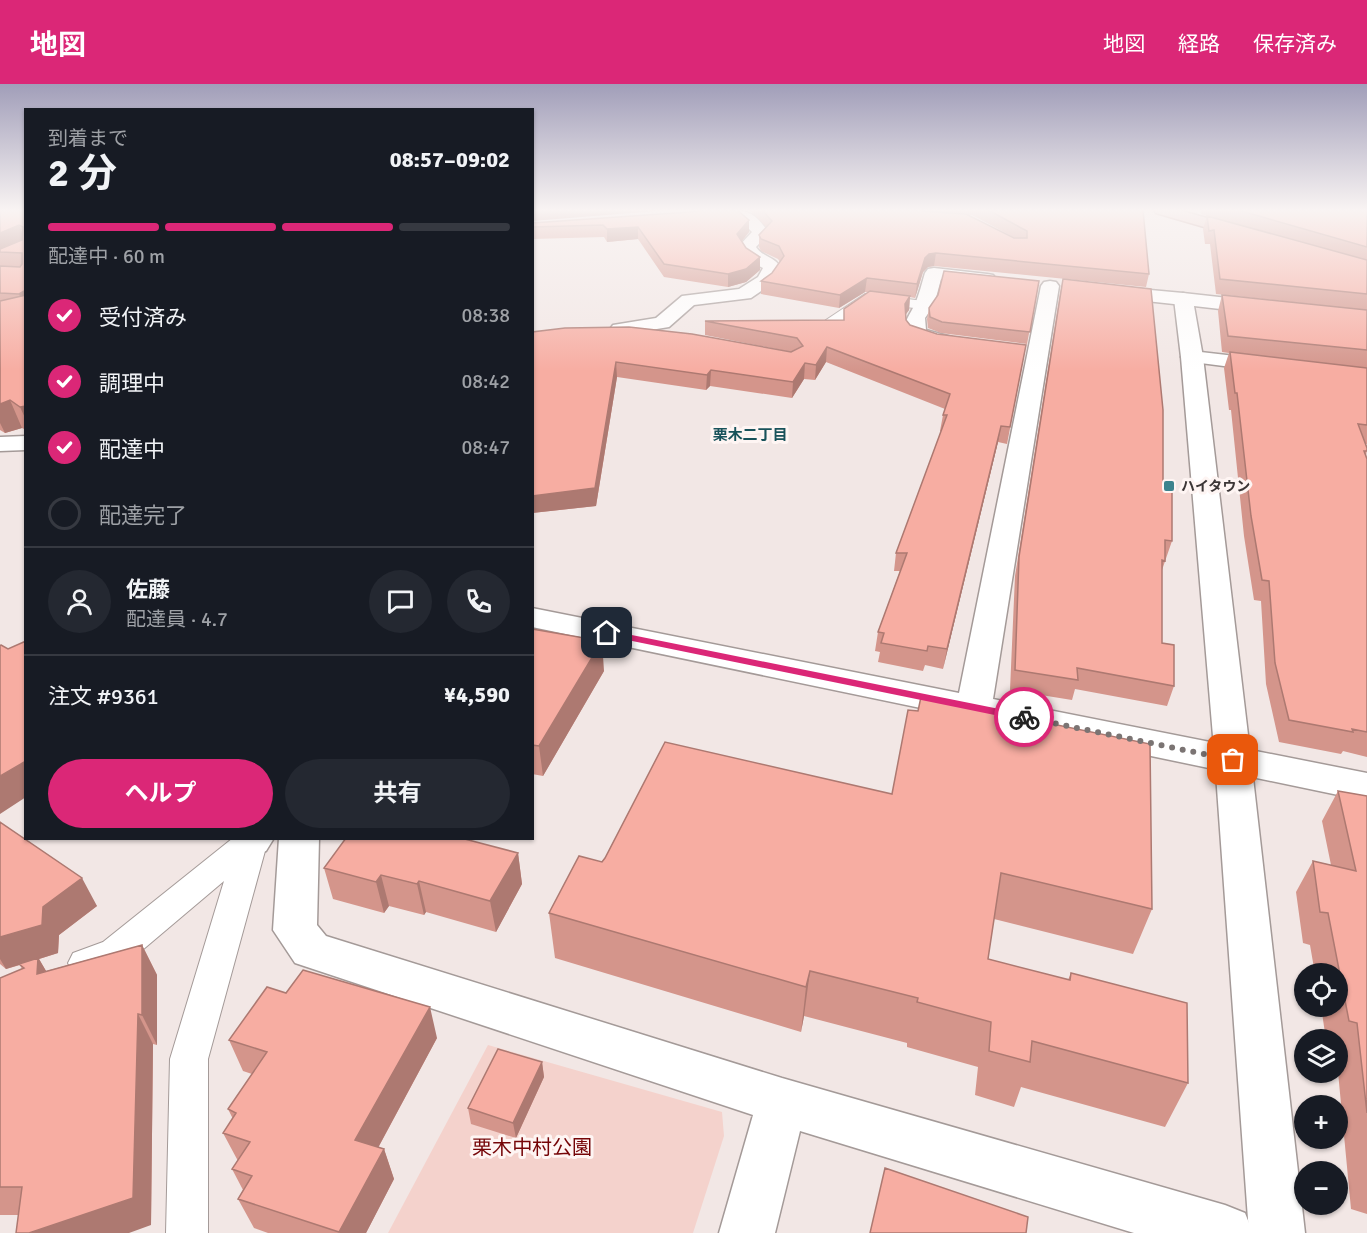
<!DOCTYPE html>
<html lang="ja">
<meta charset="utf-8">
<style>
body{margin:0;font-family:Signika,"Noto Sans JP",sans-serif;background:#242831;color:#f1f3f6;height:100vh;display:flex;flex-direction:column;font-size:22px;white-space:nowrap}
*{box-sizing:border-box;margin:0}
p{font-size:20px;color:#9ea1a6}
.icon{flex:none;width:33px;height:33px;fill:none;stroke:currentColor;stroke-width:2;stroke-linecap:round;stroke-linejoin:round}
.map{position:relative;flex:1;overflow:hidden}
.panel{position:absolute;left:24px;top:24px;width:510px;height:732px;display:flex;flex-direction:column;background:#171b24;border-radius:0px;box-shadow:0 2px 4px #0004}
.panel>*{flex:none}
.buttons{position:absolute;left:1294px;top:879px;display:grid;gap:12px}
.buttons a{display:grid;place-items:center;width:54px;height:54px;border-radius:50%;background:#171b24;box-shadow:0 2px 4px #0004;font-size:30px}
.pin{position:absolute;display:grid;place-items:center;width:51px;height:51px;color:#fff;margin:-26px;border-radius:12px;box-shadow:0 3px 9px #0006}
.courier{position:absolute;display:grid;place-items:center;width:60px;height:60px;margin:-30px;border:4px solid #db2777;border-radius:50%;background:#fff;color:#222;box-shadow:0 2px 8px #0007}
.summary em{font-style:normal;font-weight:700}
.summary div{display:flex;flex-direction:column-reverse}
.summary{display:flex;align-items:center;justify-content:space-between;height:102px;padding:0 24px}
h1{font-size:39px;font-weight:700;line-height:45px}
.bar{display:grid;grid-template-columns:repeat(4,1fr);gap:9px 6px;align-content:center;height:72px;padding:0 24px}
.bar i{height:8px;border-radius:4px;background:#363941}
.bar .current{background:#db2777}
.bar p{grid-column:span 4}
.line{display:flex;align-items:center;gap:15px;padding:0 24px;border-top:2px solid #363941}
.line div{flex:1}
.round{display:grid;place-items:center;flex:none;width:63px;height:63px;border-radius:32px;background:#242831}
ol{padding:0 24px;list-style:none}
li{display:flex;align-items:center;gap:18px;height:66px}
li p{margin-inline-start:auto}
li .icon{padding:6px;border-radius:50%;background:#db2777;color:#fff;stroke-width:4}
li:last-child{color:#9ea1a6}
li i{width:33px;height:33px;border:3px solid #363941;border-radius:50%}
.cta{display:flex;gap:12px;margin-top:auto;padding:12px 24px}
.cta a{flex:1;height:69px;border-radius:36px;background:#db2777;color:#fff;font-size:24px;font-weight:700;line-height:69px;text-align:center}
.cta a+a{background:#242831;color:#f1f3f6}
header{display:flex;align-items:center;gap:36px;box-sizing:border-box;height:84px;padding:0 30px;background:#db2777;color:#fff}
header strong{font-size:28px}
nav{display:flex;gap:33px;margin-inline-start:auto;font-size:21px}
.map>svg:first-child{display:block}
</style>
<header>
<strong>地図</strong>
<nav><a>地図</a><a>経路</a><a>保存済み</a></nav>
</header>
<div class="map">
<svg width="1367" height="1149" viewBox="0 0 1367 1149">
<rect width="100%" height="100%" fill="#f2e7e5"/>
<!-- green -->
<path fill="#f4d2cc" d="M488 961 722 1028 724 1052 693 1149H388Z"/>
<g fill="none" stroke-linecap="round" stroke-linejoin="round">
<!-- service casing -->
<g stroke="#a49a98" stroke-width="2">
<path id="service" d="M865 210 924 217 931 221 924 225 868 219 836 242H826L823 239 826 236Z
M233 754 268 756 208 975V1149H166L170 975 224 797 127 879 85 894 73 889 68 879 73 869 103 858Z"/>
</g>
<!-- minor casing -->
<g stroke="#a49a98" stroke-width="3">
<path id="minor" d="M730 126C751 126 757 132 769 149L756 163C763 174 778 173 781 186L770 201 751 214 694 221 669 243 620 251 613 249 610 245 613 241 656 234 682 212 739 205 758 193 763 184 747 176 739 162 752 148Z
M934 184 987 190 993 191 996 195 993 199 987 200 941 195 934 221 925 234 926 246 959 255 962 259 959 263C947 266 934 264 923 259 895 248 905 240 915 220 919 211 922 199 925 189L928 185Z
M1050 197 1056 198 1059 202 993 615 1367 689V717L532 543V524L959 609 1041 202 1044 198Z
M1107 202 1183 209 1190 211 1192 215 1190 219 1183 221 1100 212 1098 208 1100 204Z
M1192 267 1270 276 1278 277 1281 282 1278 287 1270 288 1185 277 1181 273 1185 269Z
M26 352V366L0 367V353Z
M233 754H274L266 767 252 771 238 767Z
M279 754H319L317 841 326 852 782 994 1225 1121 1245 1129 1253 1149H1134L800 1047 775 1149H719L753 1031 295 879 273 846Z"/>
</g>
<!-- tertiary casing -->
<g stroke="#a49a98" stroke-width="3">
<path id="tertiary" d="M1183 209 1264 218 1271 220 1274 224 1271 228 1264 230 1194 222 1203 273 1251 676 1305 1149H1249L1215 676 1181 273 1174 215 1176 211Z"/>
</g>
<!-- primary casing -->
<g stroke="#9c6962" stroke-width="3">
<path id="primary" d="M1154 126H1179L1255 148 1257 151 1249 156 1156 129Z"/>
</g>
<!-- service -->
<use href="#service" fill="#fff" fill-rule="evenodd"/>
<!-- minor -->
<use href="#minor" fill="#fff" fill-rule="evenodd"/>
<!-- tertiary -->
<use href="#tertiary" fill="#fff" fill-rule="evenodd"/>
<!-- primary -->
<use href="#primary" fill="#e3b5af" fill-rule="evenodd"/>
</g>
<!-- wall -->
<path fill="#d4958b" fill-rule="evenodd" d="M0 126H26V346L22 344 5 349 0 346Z
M750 126H1143L1149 190 1146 203 934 182 928 183 923 188 915 214 910 213 909 226 906 230V236L910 241 937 250 1026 261 1007 360 998 358 943 585 925 581 923 587 878 578 880 568 875 567 878 548 900 487H894L896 469 941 347H940L943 331 945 325 826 278 815 296 804 295 792 314 710 302 706 306 617 293 596 422 532 429V248L791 268 705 251V237L844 236 869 208H865L839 224 761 210V197L772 189 780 178 778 175 761 167 759 163V151L766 143ZM967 131H972L1015 154Z
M1201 126H1367V226L1216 210 1210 160H1205L1203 145 1207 132 1201 130Z
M749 136V148L742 157 746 164 760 173V186L746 198 728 203 664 193 638 155 607 158 604 153 532 155V139Z
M1063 195 1163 406 1172 457 1162 486V559L1174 602 1167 622 1075 605 1072 616 1010 606 1015 492 1060 209Z
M1039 197 1027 260 941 249 928 244 927 235 929 224Z
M1222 211 1367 226V284L1316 278 1367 284V360H1366L1367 364 1366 373 1367 375V673L1343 667 1341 670 1279 658 1266 600 1261 517 1254 516 1244 452 1231 326H1229L1224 284 1229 269 1222 268 1218 227Z
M532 545 604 587 543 692 532 690Z
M665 658 1152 825 1133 870 994 835 988 875 1068 896 1071 889 1188 999 1165 1043 1021 1003 1014 1023 975 1011 978 983 907 963V959L804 932 801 948 555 874 549 829 605 774Z
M1338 707 1367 712V1130L1351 1125 1338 988V956H1326L1321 922H1338V890H1315L1310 861 1303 859 1296 808 1313 777 1331 781 1322 737Z
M0 738 97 822 59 851 58 869 39 875 46 887 142 861 157 891V961L153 960 151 1141 18 1131H0V894L22 885 20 881 6 885 0 880Z
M518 769 522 800 496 848 426 828 424 831 389 822 384 829 333 815 324 784Z
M437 954 378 1064 384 1065 394 1095 366 1149H268L254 1144 238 1115 243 1106 232 1085 238 1077 223 1049 233 1035 228 1025 252 990 243 987 229 956Z
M542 978 544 993 516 1054 471 1040 468 1024Z"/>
<!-- shaded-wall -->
<path fill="#ad7971" d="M532 126H668L532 137Z
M749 136V148L737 163V150Z
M19 141 25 157 0 168V149Z
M638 143V155L607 158V145Z
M936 169 934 182 928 183 923 188 915 214 917 200 925 174 929 170Z
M760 173V186L746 198 728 203V190Z
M867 194 865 208 839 224 840 211Z
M26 206V227L19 210Z
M910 212 909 226 903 234 905 220Z
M827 263 826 278 815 296 816 281Z
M616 278 617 293 596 422 532 429V412Z
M805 279 804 295 792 314 793 298Z
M711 286 710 302 706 306 707 291Z
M10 316 22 344 5 349 0 339V320Z
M26 322V336L20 323Z
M1001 342 998 358 943 585 947 565Z
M602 557 604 587 543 692 539 662Z
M26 677V713L0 730V692Z
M518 769 522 800 496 848 490 817Z
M381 791 389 822 384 829 376 798Z
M82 794 97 822 59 851 58 869 39 875 56 904 37 890 38 875 6 885 0 875V853Z
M419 797 426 828 424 831 417 800Z
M142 861 157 891V961L142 931Z
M810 887 804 932 801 948 806 903Z
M430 923 437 954 366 1086 355 1056Z
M138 930 153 960 151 1141 129 1149H29Z
M542 978 544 993 516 1054 513 1039Z
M384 1065 394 1095 366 1149H340L339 1148Z"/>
<!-- building -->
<path fill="#f7ada2" stroke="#ad7971" stroke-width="1.5" d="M0 126H26V206L19 210 0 209V182L20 183 22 180V169L0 168V165L22 156 23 143 19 141 0 149Z
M703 126H737L749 136 737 150 746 164 760 173 746 185 728 190 664 180 638 143 607 145 603 141 532 143V139L689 128Z
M762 126H923V127L966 130 1014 154H1027V147L988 126H1143L1149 190 936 169 929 170 925 174 917 200 867 194 840 211 761 197 772 189 784 172 779 162 761 155 759 151 772 137Z
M1238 126H1367V163Z
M1207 132 1367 176V210L1220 195 1214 146 1209 147Z
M944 187 1039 197 1030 248 942 238 930 233 929 224 938 211Z
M1063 195 1151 205 1163 326V406L1172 407V457L1165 456V477L1162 476V559L1174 561V602L1077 584 1078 596 1015 586 1019 473Z
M870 207 910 212 905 220 906 236 910 241 937 250 1026 261 1010 343 1001 342 947 565 928 562 927 567 881 559 884 549 878 548 907 469H896L947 331H943L950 310 827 263 816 281 805 279 793 298 711 286 707 291 616 278 595 404 532 412V248L565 244 629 243 692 250 791 268 803 262 797 254 705 237 844 236V225Z
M26 211V322L20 323 10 316 0 320V217Z
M1222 211 1367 226V266L1228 252Z
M1230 268 1367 284V341L1358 340 1367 364V367H1364L1367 375V648L1352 645 1353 648 1289 636 1275 579 1269 497 1262 496 1251 432 1237 309H1235Z
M532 545 602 557 539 662 532 661Z
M26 557V677L0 692V562L1 561 8 565Z
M921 613 1150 660 1152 825 1001 789 988 875 1070 896 1071 889 1187 919 1188 999 1032 957 1030 978 989 967 991 938 917 918 918 914 810 887 806 903 549 829 579 772 602 778 605 774 665 658 892 710 908 626 918 627Z
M1338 707 1367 712V1029L1357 939 1349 937 1328 829 1320 828 1313 777 1356 787Z
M0 738 82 794 43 823 42 841 0 853Z
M346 754H461L518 769 490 817 419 797 417 800 381 791 376 798 324 784Z
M142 861V931L138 930 133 1114 29 1149H16L22 1103H0V894L24 884 19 880 38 874 37 890Z
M303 886 430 923 355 1056 384 1065 339 1148 238 1115 252 1092 232 1085 250 1058 223 1049 236 1029 228 1025 267 968 229 956 267 903 286 909Z
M498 965 542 978 513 1039 468 1024Z
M885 1084 1028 1133 1026 1149H870Z"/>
<!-- sky -->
<linearGradient id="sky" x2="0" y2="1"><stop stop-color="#a19eb9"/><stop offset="0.44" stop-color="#f9f4f3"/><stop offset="1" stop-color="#f9f4f3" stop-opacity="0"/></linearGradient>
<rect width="1367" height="287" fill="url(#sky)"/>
<!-- route -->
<path fill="#db2777" d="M607 546 1024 630 1029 633 1024 637 603 551V547Z"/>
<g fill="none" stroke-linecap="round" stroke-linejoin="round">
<!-- done -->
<path stroke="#7b7473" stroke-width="6" stroke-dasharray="0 10.8" d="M1024 633 1233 676"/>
</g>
<!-- markers -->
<rect fill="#3c838d" stroke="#fef5f3" stroke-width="2" x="1163" y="396" width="12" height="12" rx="3"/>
<g text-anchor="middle" stroke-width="6" stroke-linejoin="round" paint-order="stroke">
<!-- far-poi labels -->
<g font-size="14" font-weight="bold" fill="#3b3636" stroke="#fef5f3" text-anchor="start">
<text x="1181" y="407">ハイタウン</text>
</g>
<!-- far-neighbourhood labels -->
<g font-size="15" font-weight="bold" fill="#18525a" stroke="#fef5f3">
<text x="750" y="356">栗木二丁目</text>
</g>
<!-- near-park labels -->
<g font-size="20" fill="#750507" stroke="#fef5f3">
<text x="532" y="1070">栗木中村公園</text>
</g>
</g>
</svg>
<div class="buttons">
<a><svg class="icon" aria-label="locate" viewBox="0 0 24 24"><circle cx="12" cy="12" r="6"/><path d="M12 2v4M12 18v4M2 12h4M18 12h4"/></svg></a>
<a><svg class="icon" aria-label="layers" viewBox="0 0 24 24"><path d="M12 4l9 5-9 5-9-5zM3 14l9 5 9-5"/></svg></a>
<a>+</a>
<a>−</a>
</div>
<div class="pin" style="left:1233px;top:676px;background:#ea580c"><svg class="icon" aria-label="bag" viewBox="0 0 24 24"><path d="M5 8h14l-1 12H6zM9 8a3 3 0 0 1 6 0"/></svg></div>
<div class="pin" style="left:607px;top:549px;background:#1f2937"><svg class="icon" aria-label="home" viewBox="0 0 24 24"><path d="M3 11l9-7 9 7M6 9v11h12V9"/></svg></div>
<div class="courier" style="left:1024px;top:633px"><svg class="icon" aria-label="bike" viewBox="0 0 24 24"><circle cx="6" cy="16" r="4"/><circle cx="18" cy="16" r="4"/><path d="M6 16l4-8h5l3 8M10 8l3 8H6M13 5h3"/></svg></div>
<section class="panel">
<div class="summary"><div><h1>2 分</h1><p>到着まで</p></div><em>08:57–09:02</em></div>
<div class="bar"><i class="current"></i><i class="current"></i><i class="current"></i><i></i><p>配達中 · 60 m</p></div>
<ol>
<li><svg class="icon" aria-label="check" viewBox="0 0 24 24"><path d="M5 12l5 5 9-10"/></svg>受付済み<p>08:38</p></li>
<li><svg class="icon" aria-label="check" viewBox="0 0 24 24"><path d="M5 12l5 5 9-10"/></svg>調理中<p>08:42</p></li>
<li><svg class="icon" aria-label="check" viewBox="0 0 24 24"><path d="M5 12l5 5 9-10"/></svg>配達中<p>08:47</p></li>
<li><i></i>配達完了</li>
</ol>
<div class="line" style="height:108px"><a class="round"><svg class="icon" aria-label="person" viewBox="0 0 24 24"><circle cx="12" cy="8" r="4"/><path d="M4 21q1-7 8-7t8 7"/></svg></a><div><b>佐藤</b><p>配達員 · 4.7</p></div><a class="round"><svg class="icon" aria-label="chat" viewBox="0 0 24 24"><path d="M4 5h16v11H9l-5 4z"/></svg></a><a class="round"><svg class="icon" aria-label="phone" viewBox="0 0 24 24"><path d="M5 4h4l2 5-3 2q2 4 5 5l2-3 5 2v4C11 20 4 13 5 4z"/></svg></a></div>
<div class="line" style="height:78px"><div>注文 #9361</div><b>¥4,590</b></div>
<div class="cta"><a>ヘルプ</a><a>共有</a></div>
</section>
</div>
